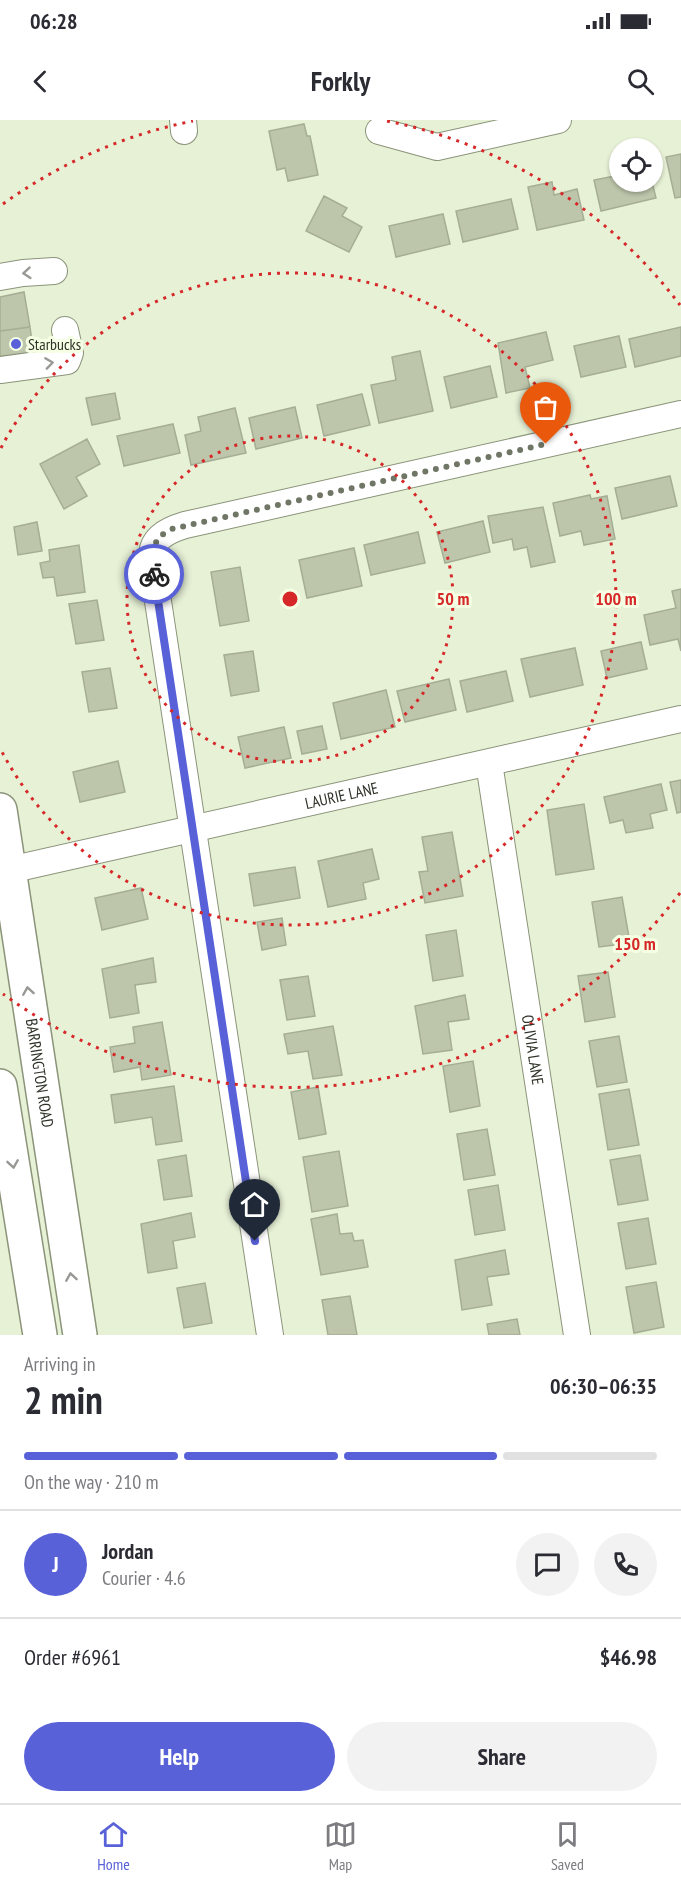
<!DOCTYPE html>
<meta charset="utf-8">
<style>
body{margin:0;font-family:"PT Sans Narrow",sans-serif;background:#f2f2f3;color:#2b2b33;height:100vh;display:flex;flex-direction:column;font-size:22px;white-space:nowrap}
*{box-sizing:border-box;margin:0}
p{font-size:20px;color:#7c7c81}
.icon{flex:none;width:33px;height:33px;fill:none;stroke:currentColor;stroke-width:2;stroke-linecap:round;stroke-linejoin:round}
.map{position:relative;height:1215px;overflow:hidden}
.details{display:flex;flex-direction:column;background:#fff;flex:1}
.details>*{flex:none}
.buttons{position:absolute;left:609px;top:18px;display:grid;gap:12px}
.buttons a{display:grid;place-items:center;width:54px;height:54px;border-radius:50%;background:#fff;box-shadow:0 2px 4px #0004;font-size:30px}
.pin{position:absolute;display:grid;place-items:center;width:51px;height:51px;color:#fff;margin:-62px -26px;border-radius:50% 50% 50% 0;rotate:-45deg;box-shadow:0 0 6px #0007}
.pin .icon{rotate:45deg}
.courier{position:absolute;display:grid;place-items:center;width:60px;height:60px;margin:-30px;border:4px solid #5961d8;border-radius:50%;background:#fff;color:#222;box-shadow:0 2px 8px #0007}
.overview em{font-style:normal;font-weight:600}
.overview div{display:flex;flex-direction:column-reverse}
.overview{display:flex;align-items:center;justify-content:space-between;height:102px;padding:0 24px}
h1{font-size:39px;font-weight:600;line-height:45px}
.bar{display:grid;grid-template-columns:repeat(4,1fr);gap:9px 6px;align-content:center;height:72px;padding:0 24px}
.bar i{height:8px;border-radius:4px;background:#e1e1e2}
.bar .selected{background:#5961d8}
.bar p{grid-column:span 4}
.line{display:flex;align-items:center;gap:15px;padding:0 24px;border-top:2px solid #e1e1e2}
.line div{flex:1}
.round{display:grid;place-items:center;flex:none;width:63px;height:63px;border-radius:32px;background:#f2f2f3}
.action{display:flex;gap:12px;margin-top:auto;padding:12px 24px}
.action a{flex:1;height:69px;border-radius:36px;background:#5961d8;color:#fff;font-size:24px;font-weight:600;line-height:69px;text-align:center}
.action a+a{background:#f2f2f3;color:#2b2b33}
.status{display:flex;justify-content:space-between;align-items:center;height:42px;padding:0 30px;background:#fff;direction:ltr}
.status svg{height:16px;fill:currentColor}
header{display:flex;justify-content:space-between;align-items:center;height:78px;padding:0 24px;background:#fff;font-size:27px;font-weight:600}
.dock{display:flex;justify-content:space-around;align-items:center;height:84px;border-top:2px solid #e1e1e2;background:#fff;font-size:16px;color:#7c7c81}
.dock a{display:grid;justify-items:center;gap:3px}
.dock .selected{color:#5961d8}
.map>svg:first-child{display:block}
</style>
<div class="status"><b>06:28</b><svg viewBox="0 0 49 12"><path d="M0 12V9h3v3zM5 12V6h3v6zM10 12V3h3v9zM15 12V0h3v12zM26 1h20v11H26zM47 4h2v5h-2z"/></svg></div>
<header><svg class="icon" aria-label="back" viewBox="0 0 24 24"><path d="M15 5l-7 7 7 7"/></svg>Forkly<svg class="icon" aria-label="search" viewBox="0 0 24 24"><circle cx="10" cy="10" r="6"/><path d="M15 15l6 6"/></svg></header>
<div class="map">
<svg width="681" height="1215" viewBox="0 0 681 1215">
<rect width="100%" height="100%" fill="#e7f1d6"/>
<!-- building -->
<path fill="#bdc6ab" stroke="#a5ae94" stroke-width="1.5" d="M304 4 307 16H310L318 55 288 61 285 48 277 50 269 11Z
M681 34V77L675 78 666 37Z
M620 55V62H652L656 78 601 91 594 60Z
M552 62 554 75 577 69 584 100 537 110 528 67Z
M324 76 347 88 342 96 362 107 349 132 306 111Z
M511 79 518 109 463 122 456 91Z
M443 94 450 124 396 137 389 106Z
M24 172 30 207 0 211V177Z
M30 207 34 236 0 242V211Z
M681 207V236L635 247 629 219Z
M546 212 553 240 525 247 530 268 506 273 498 223Z
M619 216 626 247 581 257 574 226Z
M420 231 433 291 379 303 371 265 396 260 392 237Z
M490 246 497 277 451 288 444 257Z
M115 273 120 299 92 305 86 278Z
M362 274 370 305 324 316 317 285Z
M295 287 302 318 256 329 249 298Z
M235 288 246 333 191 345 185 315 201 311 198 297Z
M173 304 180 333 124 346 117 316Z
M87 319 100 344 76 357 87 376 64 389 40 344Z
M670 356 677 386 622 399 615 368Z
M590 375 591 379 607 376 615 419 584 425 581 411 560 416 553 383Z
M543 387 555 442 531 447 527 427 514 430 512 419 493 423 488 396Z
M483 401 490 432 445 443 437 412Z
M37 402 42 431 18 435 14 407Z
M418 412 425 443 371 455 364 425Z
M79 425 85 472 57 476 54 457 43 458 40 443 50 441 49 430Z
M354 428 362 466 307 478 299 440Z
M240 447 249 501 220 506 211 452Z
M681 469V531L678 519 650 525 644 495 676 488 672 471Z
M97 480 104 520 76 524 69 484Z
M641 522 647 549 607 558 601 531Z
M575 528 583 565 530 577 521 539Z
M253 531 259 571 231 576 224 535Z
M110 548 117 588 89 592 82 552Z
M506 551 513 581 467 592 460 561Z
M449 559 456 590 405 602 397 571Z
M386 570 395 607 341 619 333 583Z
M322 606 327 629 302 634 297 611Z
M284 607 291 638 245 648 238 617Z
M118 641 125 672 80 682 73 652Z
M681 660V692L677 693 670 662Z
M661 664 667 690 650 694 653 708 626 713 623 700 610 703 604 677Z
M584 684 594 749 556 755 547 690Z
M452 712 463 776 425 783 419 752 428 751 422 717Z
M372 729 379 759 363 763 366 779 328 787 318 741Z
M295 747 300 778 254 786 249 754Z
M141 768 148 799 102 810 95 778Z
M622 777 630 823 599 827 592 782Z
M282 798 286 825 262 830 257 802Z
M456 810 463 856 433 861 426 815Z
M153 838 156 862 135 865 139 893 110 898 102 849Z
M608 852 615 897 585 902 578 856Z
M308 856 315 896 287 900 280 860Z
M465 875 469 899 448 902 452 930 423 934 415 886Z
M162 902 171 955 142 960 140 947 114 952 110 927 135 923 133 907Z
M333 906 342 955 313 959 308 931 288 934 284 914Z
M619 916 627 962 597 967 589 921Z
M473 941 480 986 450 992 443 946Z
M174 966 182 1021 156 1025 152 997 115 1003 111 975Z
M318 967 326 1014 299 1019 291 972Z
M629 969 639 1025 608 1030 599 974Z
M487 1009 495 1055 464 1060 457 1014Z
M339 1031 348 1086 312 1092 303 1037Z
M186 1035 192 1076 164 1080 158 1040Z
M640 1035 648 1080 618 1085 610 1040Z
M498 1065 505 1110 475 1115 468 1070Z
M191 1093 195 1117 173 1121 177 1148 148 1153 141 1104Z
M337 1094 340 1114 352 1113 354 1121 363 1120 368 1147 321 1155 311 1099Z
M648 1098 656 1144 626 1149 618 1103Z
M505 1130 509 1154 487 1157 492 1185 462 1190 455 1140Z
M656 1162 664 1207 634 1213 626 1167Z
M205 1163 212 1203 184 1208 177 1168Z
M350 1176 357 1215H328L322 1180Z
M517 1199 520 1215H489L487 1204Z"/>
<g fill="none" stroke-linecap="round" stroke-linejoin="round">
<!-- minor casing -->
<g stroke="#8b947a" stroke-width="28">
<g id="minor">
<path d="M183 0 184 11"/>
<path d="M379 11 437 27 558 0"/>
<path d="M0 157 23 153 54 151"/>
<path d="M0 250 67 241 70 233 65 210"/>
<path id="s1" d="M489 643 577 1215"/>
<path id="s2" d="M0 752 681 599"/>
<path d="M270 1215 152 442C150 419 165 411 185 405L681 294"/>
</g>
</g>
<!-- major casing -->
<g stroke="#8b947a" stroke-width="36">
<g id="major">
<path id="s3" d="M0 690 80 1215"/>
<path d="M0 966 40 1215"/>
</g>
</g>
<!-- minor -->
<use href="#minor" stroke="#fff" stroke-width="26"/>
<!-- major -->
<use href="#major" stroke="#fff" stroke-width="33"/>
</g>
<!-- one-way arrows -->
<defs><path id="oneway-chevron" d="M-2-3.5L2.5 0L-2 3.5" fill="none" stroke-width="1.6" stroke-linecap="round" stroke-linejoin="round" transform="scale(1.5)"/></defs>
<g stroke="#979994">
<use href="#oneway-chevron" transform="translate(27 153) rotate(175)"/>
<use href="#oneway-chevron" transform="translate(49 243) rotate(-8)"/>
<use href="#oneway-chevron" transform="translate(28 871) rotate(-99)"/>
<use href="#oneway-chevron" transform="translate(13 1044) rotate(81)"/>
<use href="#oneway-chevron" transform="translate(71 1157) rotate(-99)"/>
</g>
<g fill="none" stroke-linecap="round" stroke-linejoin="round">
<!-- done -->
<path stroke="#6f7665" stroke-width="6" stroke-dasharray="0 10.8" d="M154 454C151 434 151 418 172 409L546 324"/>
<!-- route -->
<path stroke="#5961d8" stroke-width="8" d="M154 454 255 1121"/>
</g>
<!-- distance rings -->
<g fill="none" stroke="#d62828" stroke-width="3" stroke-dasharray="3 6">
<circle cx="290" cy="479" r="163"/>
<path d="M1 328A326 326 0 1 1 1 630"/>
<path d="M680 773A488 488 0 0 1 3 874M3 84A488 488 0 0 1 193 1M387 1A488 488 0 0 1 680 185"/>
</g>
<!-- markers -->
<circle fill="#5961d8" stroke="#f5ffe3" stroke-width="2" cx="16" cy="224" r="6"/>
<g text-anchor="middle" stroke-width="6" stroke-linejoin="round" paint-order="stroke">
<!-- poi labels -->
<g font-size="16" fill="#2f3328" stroke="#f5ffe3" text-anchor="start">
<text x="28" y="230">Starbucks</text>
</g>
<!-- street labels -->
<g font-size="16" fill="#2f3328" stroke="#f5ffe3">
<text dy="6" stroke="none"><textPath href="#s2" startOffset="350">LAURIE LANE</textPath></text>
<text dy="6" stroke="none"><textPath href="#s1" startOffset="290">OLIVIA LANE</textPath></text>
<text dy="6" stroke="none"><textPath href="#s3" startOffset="266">BARRINGTON ROAD</textPath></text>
</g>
</g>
<circle cx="290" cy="479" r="9" fill="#d62828" stroke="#f5ffe3" stroke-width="3"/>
<g font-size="18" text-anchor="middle" font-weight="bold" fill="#d62828" stroke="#f5ffe3" stroke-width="6" stroke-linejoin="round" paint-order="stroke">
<text x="453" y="485">50 m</text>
<text x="616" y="485">100 m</text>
<text x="635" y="830">150 m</text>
</g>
</svg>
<div class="buttons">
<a><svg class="icon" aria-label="locate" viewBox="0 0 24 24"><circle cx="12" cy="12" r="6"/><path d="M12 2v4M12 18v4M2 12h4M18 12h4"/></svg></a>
</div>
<div class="pin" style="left:546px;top:324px;background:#ea580c"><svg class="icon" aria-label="bag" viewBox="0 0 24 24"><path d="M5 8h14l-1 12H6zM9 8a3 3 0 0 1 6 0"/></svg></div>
<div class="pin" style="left:255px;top:1121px;background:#1f2937"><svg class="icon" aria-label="home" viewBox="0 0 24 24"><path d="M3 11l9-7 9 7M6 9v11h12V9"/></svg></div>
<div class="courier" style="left:154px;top:454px"><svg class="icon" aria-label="bike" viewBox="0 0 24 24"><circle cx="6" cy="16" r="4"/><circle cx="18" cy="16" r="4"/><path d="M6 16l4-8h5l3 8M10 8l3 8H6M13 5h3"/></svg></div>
</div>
<section class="details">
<div class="overview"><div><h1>2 min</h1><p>Arriving in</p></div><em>06:30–06:35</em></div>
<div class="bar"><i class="selected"></i><i class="selected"></i><i class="selected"></i><i></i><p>On the way · 210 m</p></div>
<div class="line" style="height:108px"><b class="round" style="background:#5961d8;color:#fff">J</b><div><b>Jordan</b><p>Courier · 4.6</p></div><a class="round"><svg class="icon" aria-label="chat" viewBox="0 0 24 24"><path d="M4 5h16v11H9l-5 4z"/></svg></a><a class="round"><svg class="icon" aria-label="phone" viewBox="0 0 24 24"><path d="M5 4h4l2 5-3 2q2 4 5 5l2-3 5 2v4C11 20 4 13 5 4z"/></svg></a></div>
<div class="line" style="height:78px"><div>Order #6961</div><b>$46.98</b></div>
<div class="action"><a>Help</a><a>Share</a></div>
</section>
<nav class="dock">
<a class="selected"><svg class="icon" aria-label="home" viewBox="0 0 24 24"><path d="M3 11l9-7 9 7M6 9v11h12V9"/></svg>Home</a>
<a><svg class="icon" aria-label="map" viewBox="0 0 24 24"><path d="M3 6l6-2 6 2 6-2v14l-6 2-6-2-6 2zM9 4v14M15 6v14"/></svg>Map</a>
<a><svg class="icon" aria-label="saved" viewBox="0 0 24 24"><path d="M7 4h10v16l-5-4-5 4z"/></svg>Saved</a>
</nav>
